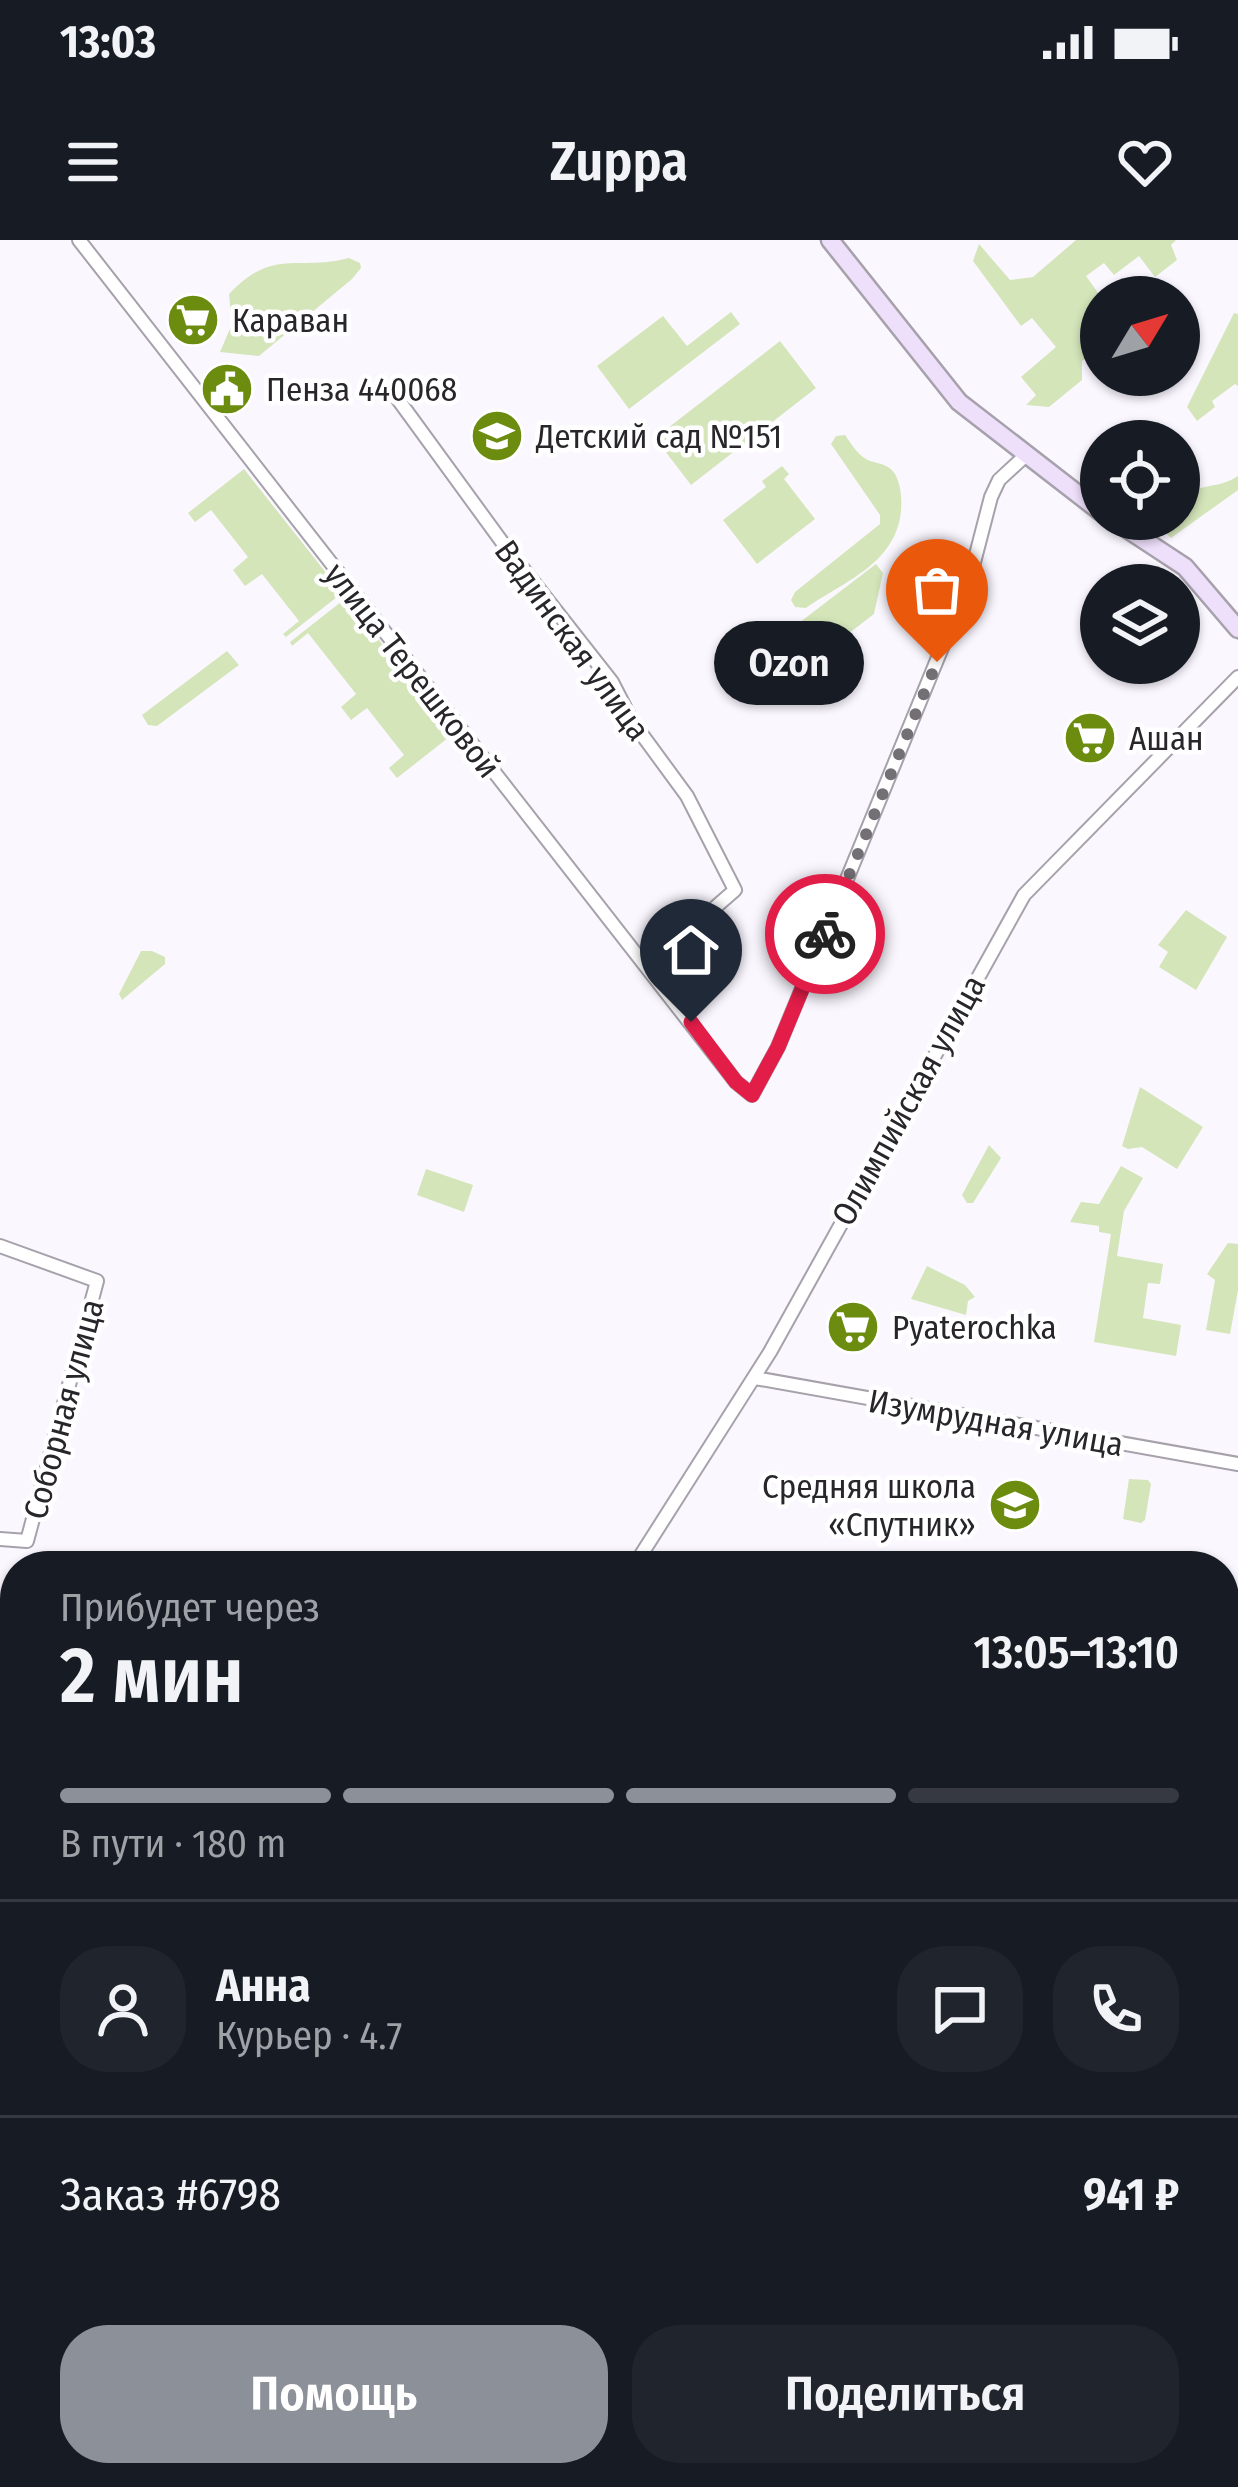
<!DOCTYPE html>
<html lang="ru">
<meta charset="utf-8">
<style>
body{margin:0;font-family:"Fira Sans Condensed",sans-serif;background:#20242c;color:#f1f3f6;height:100vh;display:flex;flex-direction:column;font-size:45px;white-space:nowrap}
*{box-sizing:border-box;margin:0}
p{font-size:39px;color:#9ea1a6}
.icon{flex:none;width:66px;height:66px;fill:none;stroke:currentColor;stroke-width:2;stroke-linecap:round;stroke-linejoin:round}
.map{position:relative;flex:1;overflow:hidden}
.panel{position:absolute;left:0px;top:1311px;width:1239px;height:936px;display:flex;flex-direction:column;background:#171b24;border-radius:48px 48px 0 0;box-shadow:0 3px 9px #0004}
.panel>*{flex:none}
.needle{width:78px;rotate:52deg}
.tools{position:absolute;left:1080px;top:36px;display:grid;gap:24px}
.tools a{display:grid;place-items:center;width:120px;height:120px;border-radius:50%;background:#171b24;box-shadow:0 3px 9px #0004;font-size:60px}
.pin{position:absolute;display:grid;place-items:center;width:102px;height:102px;color:#fff;margin:-123px -51px;border-radius:50% 50% 50% 0;rotate:-45deg;box-shadow:0 0 12px #0007}
.pin .icon{rotate:45deg}
.courier{position:absolute;display:grid;place-items:center;width:120px;height:120px;margin:-60px;border:9px solid #e11d48;border-radius:50%;background:#fff;color:#222;box-shadow:0 3px 15px #0007}
.bubble{position:absolute;height:84px;border-radius:42px;background:#171b24;box-shadow:0 3px 9px #0004;font-size:39px;font-weight:600;line-height:84px;text-align:center}
.headline em{font-style:normal;font-weight:600}
.headline div{display:flex;flex-direction:column-reverse}
.headline{display:flex;align-items:center;justify-content:space-between;height:204px;padding:0 60px}
h1{font-size:78px;font-weight:600;line-height:90px}
.bar{display:grid;grid-template-columns:repeat(4,1fr);gap:18px 12px;align-content:center;height:144px;padding:0 60px}
.bar i{height:15px;border-radius:9px;background:#363941}
.bar .selected{background:#8c9099}
.bar p{grid-column:span 4}
.line{display:flex;align-items:center;gap:30px;padding:0 60px;border-top:3px solid #363941}
.line div{flex:1}
.round{display:grid;place-items:center;flex:none;width:126px;height:126px;border-radius:48px;background:#20242c}
.cta{display:flex;gap:24px;margin-top:auto;padding:24px 60px}
.cta a{flex:1;height:138px;border-radius:48px;background:#8c9099;color:#fff;font-size:48px;font-weight:600;line-height:138px;text-align:center}
.cta a+a{background:#20242c;color:#f1f3f6}
.status{display:flex;justify-content:space-between;align-items:center;height:84px;padding:0 60px;background:#171b24;direction:ltr}
.status svg{height:33px;fill:currentColor}
header{display:flex;justify-content:space-between;align-items:center;height:156px;padding:0 60px;background:#171b24;font-size:54px;font-weight:600}
.map>svg:first-child{display:block}
</style>
<div class="status"><b>13:03</b><svg viewBox="0 0 49 12"><path d="M0 12V9h3v3zM5 12V6h3v6zM10 12V3h3v9zM15 12V0h3v12zM26 1h20v11H26zM47 4h2v5h-2z"/></svg></div>
<header><svg class="icon" aria-label="menu" viewBox="0 0 24 24"><path d="M4 6h16M4 12h16M4 18h16"/></svg>Zuppa<svg class="icon" aria-label="heart" viewBox="0 0 24 24"><path d="M12 20l-8-8c-3-5 5-10 8-4 3-6 11-1 8 4z"/></svg></header>
<div class="map">
<svg width="1238" height="2247" viewBox="0 0 1238 2247">
<rect width="100%" height="100%" fill="#fbf7ff"/>
<!-- green -->
<path fill="#d4e5ba" d="M1076 0H1176L1171 5 1177 20 1155 37 1139 16 1114 35 1104 23 1086 36 1101 57V106L1082 121V140L1049 167 1026 165 1036 155 1021 137 1056 107 1032 78 1021 86 973 21 979 4 1010 40 1033 37Z
M349 18 360 23 361 28 352 39 259 116 220 112 232 84 229 54C275 6 296 32 349 18Z
M731 72 740 84 629 169 597 126 663 76 687 106Z
M1234 73 1238 74V146L1235 144 1212 161 1215 167 1197 181 1187 167Z
M780 101 816 148 691 245 655 198Z
M845 195C850 202 856 212 863 217 873 225 887 221 895 234 901 245 902 259 901 271 896 324 843 342 806 368L795 367 791 360 795 352 880 284V275L831 204 836 196Z
M782 226 789 234 784 239 815 279 757 324 723 280 766 247 762 241Z
M244 229 342 353 286 397 283 394 299 381 262 334 245 346 233 330 248 317 211 270 195 282 188 273Z
M1238 236V250L1171 298 1151 279H1179V259C1203 241 1217 250 1238 236Z
M876 324 883 333 874 374 818 417 795 386Z
M346 358 453 494 397 538 389 528 404 515 367 468 351 480 341 467 356 454 308 393 292 406 290 402Z
M227 411 239 425 157 486 148 485 142 475Z
M1186 670 1227 697 1196 750 1159 727 1168 712 1158 705Z
M141 711H152L165 717V724L122 760 119 754Z
M1140 847 1203 887 1177 929 1142 907 1128 909 1122 906Z
M989 905 1001 918 973 963H967L962 955Z
M1121 926 1143 938 1124 971 1117 1016 1163 1024 1160 1044 1148 1043 1143 1078 1181 1085 1176 1116 1094 1102 1111 994 1099 992V986L1070 982 1081 962 1099 964Z
M426 929 473 945 464 972 417 955Z
M1228 1003 1238 1004V1050L1230 1094 1206 1090 1215 1040 1207 1034Z
M927 1026 965 1045 975 1057 968 1061 966 1075 911 1059Z
M1129 1239 1148 1240 1151 1244 1145 1280 1141 1283 1123 1279Z
M1238 1438V1465L1224 1542V1443Z
M0 2105 15 2106V2232H362L360 2247H0Z"/>
<g fill="none" stroke-linecap="round" stroke-linejoin="round">
<!-- minor casing -->
<g stroke="#a6a1aa" stroke-width="16">
<path id="minor" d="M79 0 736 842 752 855 778 807 953 381 971 334 991 257 999 240 1026 215
M397 158 502 302 612 442 632 481 687 556 735 650 648 726
M0 1006 97 1041 27 1301 0 1299
M755 1138 1238 1224
M634 1326 770 1112 1024 655 1238 437
M1224 1722 1238 1725"/>
</g>
<!-- secondary casing -->
<g stroke="#a6a1aa" stroke-width="21">
<path id="secondary" d="M830 0 959 162 1101 272
M1112 279 1185 327 1238 389
M0 2084 15 2085
M1163 2232 1238 2244
M393 2247 395 2232"/>
</g>
<!-- minor -->
<use href="#minor" stroke="#fff" stroke-width="12"/>
<!-- secondary -->
<use href="#secondary" stroke="#eedffb" stroke-width="16"/>
</g>
<g fill="none" stroke-linecap="round" stroke-linejoin="round">
<!-- done -->
<path stroke="#726f75" stroke-width="12" stroke-dasharray="0 21.6" d="M825 694 937 422"/>
<!-- route -->
<path stroke="#e11d48" stroke-width="15" d="M691 782 736 842 752 855 778 807 825 694"/>
</g>
<!-- icons -->
<defs>
<g id="supermarket-disc" transform="scale(2.7)"><circle r="9.5" fill="#6b8c0f" stroke="#fff"/><path d="M-6-5.5h2.5l.6 2H6L4.5 2H-2.5L-4.4-4H-6ZM-1.5 3.2a1.3 1.3 0 1 0 .1 0ZM3 3.2a1.3 1.3 0 1 0 .1 0Z" fill="#fff"/></g>
<g id="civic-disc" transform="scale(2.7)"><circle r="9.5" fill="#6b8c0f" stroke="#fff"/><path d="M-.6-6.5H3V-4.5H.6V-3L4-1V1h2V6H-6V1h2V-1L-.6-3ZM-1.2 2.5V6h2.4V2.5Z" fill="#fff"/></g>
<g id="school-disc" transform="scale(2.7)"><circle r="9.5" fill="#6b8c0f" stroke="#fff"/><path d="M0-5L7-2L0 1L-7-2ZM-4 1L0 2.5L4 1V4Q0 6-4 4Z" fill="#fff"/></g>
</defs>
<g fill-rule="evenodd">
<use href="#supermarket-disc" x="193" y="80"/>
<use href="#civic-disc" x="227" y="149"/>
<use href="#school-disc" x="497" y="196"/>
<use href="#supermarket-disc" x="1090" y="498"/>
<use href="#supermarket-disc" x="853" y="1087"/>
<use href="#school-disc" x="1015" y="1265"/>
</g>
<g text-anchor="middle" stroke-width="9" stroke-linejoin="round" paint-order="stroke">
<!-- poi labels -->
<g font-size="33" fill="#28262a" stroke="#fff" text-anchor="start">
<text x="232" y="92">Караван</text>
<text x="266" y="161">Пенза 440068</text>
<text x="536" y="208">Детский сад №151</text>
<text x="1129" y="510">Ашан</text>
<text x="892" y="1099">Pyaterochka</text>
<text x="976" y="1258" text-anchor="end">Средняя школа<tspan x="976" dy="38">«Спутник»</tspan></text>
</g>
<!-- street labels -->
<g font-size="33" fill="#28262a" stroke="#fff">
<text transform="translate(573 400) rotate(54)" y="12">Вадинская улица</text>
<text transform="translate(413 430) rotate(52)" y="12">улица Терешковой</text>
<text transform="translate(908 860) rotate(-61)" y="12">Олимпийская улица</text>
<text transform="translate(63 1169) rotate(-75)" y="12">Соборная улица</text>
<text transform="translate(996 1182) rotate(10)" y="12">Изумрудная улица</text>
</g>
</g>
</svg>
<div class="tools">
<a><svg class="needle" viewBox="-14 -14 28 28"><path d="M0-13l5 13h-10z" fill="#e53935"/><path d="M0 13l5-13h-10z" fill="#9ea1a6"/></svg></a>
<a><svg class="icon" aria-label="locate" viewBox="0 0 24 24"><circle cx="12" cy="12" r="6"/><path d="M12 2v4M12 18v4M2 12h4M18 12h4"/></svg></a>
<a><svg class="icon" aria-label="layers" viewBox="0 0 24 24"><path d="M12 4l9 5-9 5-9-5zM3 14l9 5 9-5"/></svg></a>
</div>
<div class="pin" style="left:937px;top:422px;background:#ea580c"><svg class="icon" aria-label="bag" viewBox="0 0 24 24"><path d="M5 8h14l-1 12H6zM9 8a3 3 0 0 1 6 0"/></svg></div>
<div class="pin" style="left:691px;top:782px;background:#1f2937"><svg class="icon" aria-label="home" viewBox="0 0 24 24"><path d="M3 11l9-7 9 7M6 9v11h12V9"/></svg></div>
<div class="courier" style="left:825px;top:694px"><svg class="icon" aria-label="bike" viewBox="0 0 24 24"><circle cx="6" cy="16" r="4"/><circle cx="18" cy="16" r="4"/><path d="M6 16l4-8h5l3 8M10 8l3 8H6M13 5h3"/></svg></div>
<div class="bubble" style="left:714px;top:381px;width:150px">Ozon</div>
<section class="panel">
<div class="headline"><div><h1>2 мин</h1><p>Прибудет через</p></div><em>13:05–13:10</em></div>
<div class="bar"><i class="selected"></i><i class="selected"></i><i class="selected"></i><i></i><p>В пути · 180 m</p></div>
<div class="line" style="height:216px"><a class="round"><svg class="icon" aria-label="person" viewBox="0 0 24 24"><circle cx="12" cy="8" r="4"/><path d="M4 21q1-7 8-7t8 7"/></svg></a><div><b>Анна</b><p>Курьер · 4.7</p></div><a class="round"><svg class="icon" aria-label="chat" viewBox="0 0 24 24"><path d="M4 5h16v11H9l-5 4z"/></svg></a><a class="round"><svg class="icon" aria-label="phone" viewBox="0 0 24 24"><path d="M5 4h4l2 5-3 2q2 4 5 5l2-3 5 2v4C11 20 4 13 5 4z"/></svg></a></div>
<div class="line" style="height:156px"><div>Заказ #6798</div><b>941 ₽</b></div>
<div class="cta"><a>Помощь</a><a>Поделиться</a></div>
</section>
</div>
